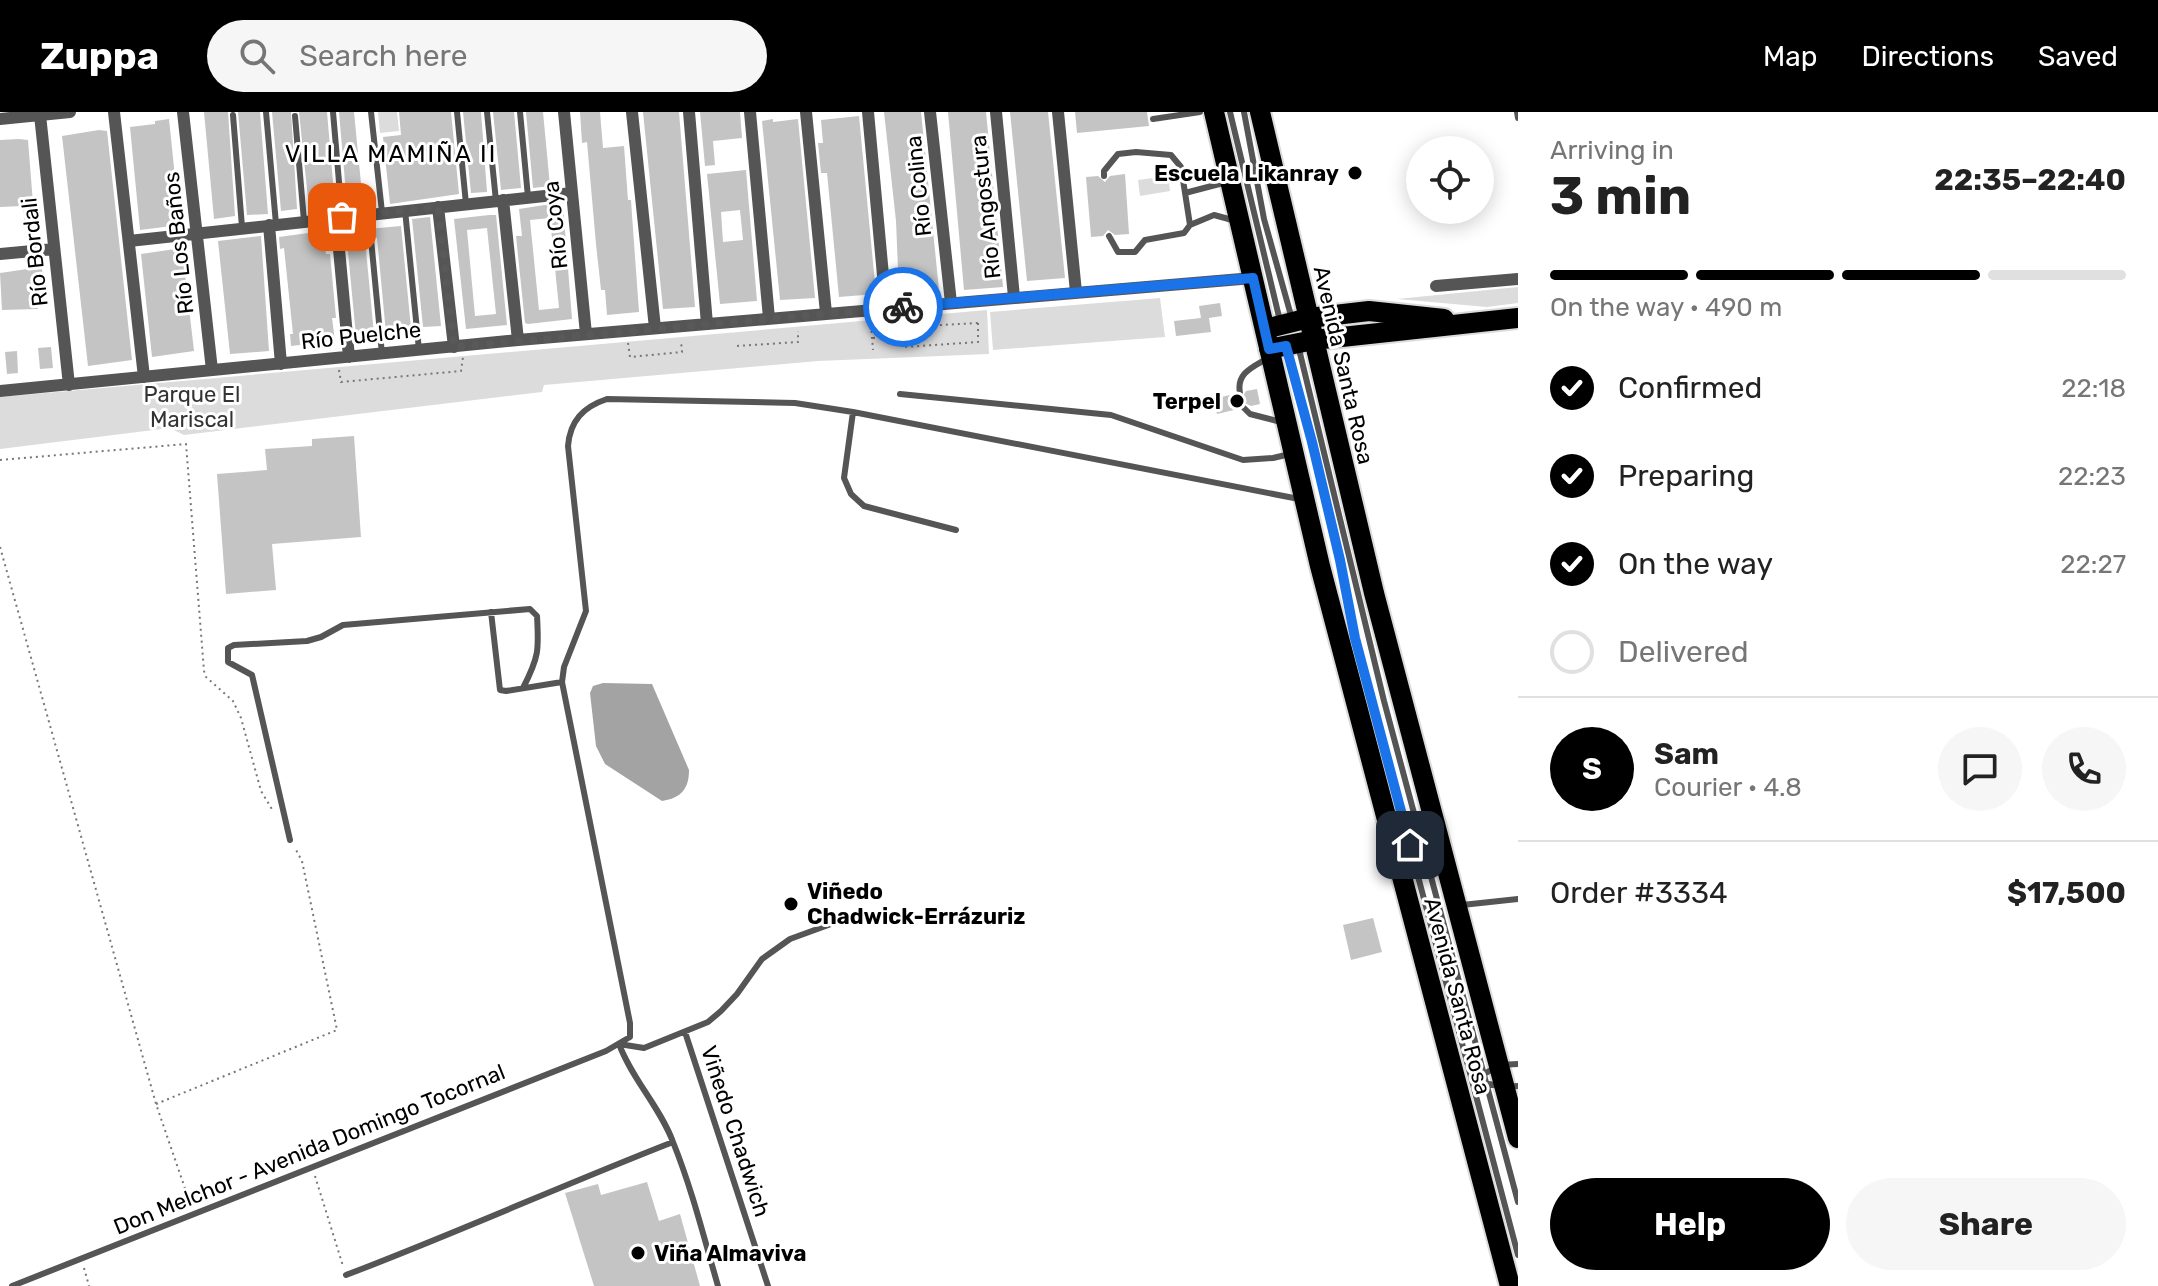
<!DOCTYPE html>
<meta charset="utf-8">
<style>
body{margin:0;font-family:Rubik,sans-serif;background:#f6f6f6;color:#222;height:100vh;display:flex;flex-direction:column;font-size:30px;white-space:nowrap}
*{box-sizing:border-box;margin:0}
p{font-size:26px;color:#767676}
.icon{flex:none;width:44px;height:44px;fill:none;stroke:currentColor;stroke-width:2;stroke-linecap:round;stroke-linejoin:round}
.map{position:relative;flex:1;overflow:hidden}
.details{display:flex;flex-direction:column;background:#fff;width:640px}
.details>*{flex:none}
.fabs{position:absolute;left:1406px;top:24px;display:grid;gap:16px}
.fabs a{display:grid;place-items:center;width:88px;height:88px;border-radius:50%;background:#fff;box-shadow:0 4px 20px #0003;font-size:40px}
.pin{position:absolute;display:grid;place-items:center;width:68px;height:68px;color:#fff;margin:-34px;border-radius:16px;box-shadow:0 4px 12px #0006}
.courier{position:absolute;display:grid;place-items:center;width:80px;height:80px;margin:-40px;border:6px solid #1a73e8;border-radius:50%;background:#fff;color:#222;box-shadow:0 2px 10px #0007}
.headline em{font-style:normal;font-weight:700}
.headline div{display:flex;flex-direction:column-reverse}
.headline{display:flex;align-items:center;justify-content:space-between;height:136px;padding:0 32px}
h1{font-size:52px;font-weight:700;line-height:60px}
.bar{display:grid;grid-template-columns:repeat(4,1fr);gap:12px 8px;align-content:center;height:96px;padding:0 32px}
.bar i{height:10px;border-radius:6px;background:#e0e0e0}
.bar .selected{background:#000}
.bar p{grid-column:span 4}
.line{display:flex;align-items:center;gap:20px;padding:0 32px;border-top:2px solid #e0e0e0}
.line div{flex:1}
.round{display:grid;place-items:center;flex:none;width:84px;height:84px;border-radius:42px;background:#f6f6f6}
ol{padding:0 32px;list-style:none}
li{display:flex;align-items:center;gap:24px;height:88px}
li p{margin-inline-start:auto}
li .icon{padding:8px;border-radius:50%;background:#000;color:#fff;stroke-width:4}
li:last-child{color:#767676}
li i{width:44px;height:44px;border:4px solid #e0e0e0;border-radius:50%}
.cta{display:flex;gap:16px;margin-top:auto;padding:16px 32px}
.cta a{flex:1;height:92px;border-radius:48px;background:#000;color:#fff;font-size:32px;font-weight:700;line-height:92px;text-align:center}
.cta a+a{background:#f6f6f6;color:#222}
header{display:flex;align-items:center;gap:48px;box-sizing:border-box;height:112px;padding:0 40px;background:#000;color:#fff}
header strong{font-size:38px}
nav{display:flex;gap:44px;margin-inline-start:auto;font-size:28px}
.search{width:560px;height:72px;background:#f6f6f6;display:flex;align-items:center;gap:20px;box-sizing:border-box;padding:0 28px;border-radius:44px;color:#767676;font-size:30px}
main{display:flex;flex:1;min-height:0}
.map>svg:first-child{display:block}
</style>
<header>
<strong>Zuppa</strong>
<div class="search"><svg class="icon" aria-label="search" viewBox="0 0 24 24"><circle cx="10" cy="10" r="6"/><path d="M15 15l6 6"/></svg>Search here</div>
<nav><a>Map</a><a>Directions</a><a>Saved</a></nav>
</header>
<main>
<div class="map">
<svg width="1518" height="1174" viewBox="0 0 1518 1174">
<rect width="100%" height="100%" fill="#fff"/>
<!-- green -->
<path fill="#dcdcdc" d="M378 0H397L399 19 380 21Z
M1168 64 1170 79 1140 84 1138 68Z
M1518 175V191L1487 195 1397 187Z
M1160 186 1165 225 993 238 990 200Z
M987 198 989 242 818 249 544 273 542 280 184 323 170 316 0 337V285Z"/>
<!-- water -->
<path fill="#a3a3a3" d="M603 571 652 572 689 658C689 677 681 686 662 689L605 652 596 634 590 581 593 574Z"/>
<!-- building -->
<path fill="#c4c4c4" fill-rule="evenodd" d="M204 0H228L235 104 214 107Z
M238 0H260L268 102 247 103Z
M272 0H291L297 97 281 99Z
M299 0H327L335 93 309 96Z
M339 0H354L363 92 347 93Z
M399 0H451L459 82 390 92 383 25 401 23Z
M463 0H481L487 80 471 81Z
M493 0H514L521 76 501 78Z
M526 0H543L550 74 533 76Z
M580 0H600L603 36 624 34 628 88H631L632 103 639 200 607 203 605 178H601L596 132 587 30 582 31Z
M643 0H679L695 195 663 197Z
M700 0H740L742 26 713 29 715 53 705 54Z
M884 0H921L939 178 899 181 896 109Z
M948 0H986L1003 175 964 178Z
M1010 0H1048L1065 166 1027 169Z
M1075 0H1147L1149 14 1077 21Z
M859 4 876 182 839 185 827 61H821L818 31H823L821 8Z
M169 7 180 113 140 118 130 15 155 12V9Z
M773 7V10L798 7 815 186 780 188 762 9Z
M99 18 107 19 132 248 88 254 62 24Z
M19 27 28 28 34 104H38L39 129 27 130 23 94 0 95V28Z
M746 58 757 189 720 192 707 62ZM740 98 743 128 723 130 721 100Z
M1125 62 1129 122 1115 123 1108 118 1103 124 1091 125 1086 65 1098 64 1105 70 1110 64Z
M551 92 563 93 572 207 528 212 525 211 516 124H522L519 97ZM550 106 559 196 539 198 530 108Z
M489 103H496L507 213 466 217 454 107ZM487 116 496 202 475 204 467 118Z
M430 105 441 214 423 215 412 107Z
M401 114 411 216 386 221 377 126 370 121 365 128 374 222 356 224 346 119Z
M323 119 326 142H330L336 206H332L335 229 291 234 290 222H293L284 136 280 137 279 125Z
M261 124 269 239 230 242 218 129Z
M182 136 194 239 152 245 141 142Z
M34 156 42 157 46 193 37 195 38 197 2 198 0 161Z
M1220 191 1222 204 1209 206 1211 220 1176 224 1174 209 1201 206 1199 194Z
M51 235 53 256 40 257 38 236Z
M17 239 18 261 7 262 5 240Z
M1257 277 1260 292 1251 294 1243 290 1238 297 1217 302 1213 287 1234 282 1241 287 1246 279Z
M354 324 361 425 272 432 276 478 226 482 217 362 267 358 265 337 312 334V327Z
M1373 806 1382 840 1351 848 1343 813Z
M647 1070 659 1109 680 1102 700 1174H594L565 1081 598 1072 601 1083Z"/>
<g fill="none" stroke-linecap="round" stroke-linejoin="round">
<!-- primary casing -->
<g stroke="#dbdbdb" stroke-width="24">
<path id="primary" d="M1214 0 1320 454 1510 1174
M1260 0 1374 481 1518 1026
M1265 217 1309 206 1369 199 1444 207
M1269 237 1314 228 1518 206"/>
</g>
<!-- path -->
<path stroke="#777" stroke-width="2" stroke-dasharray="2 4" stroke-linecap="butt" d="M978 211V230L905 235 901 224 903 215Z
M871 213 873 238
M873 226 899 224
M628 231 630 245 682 240 681 229
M737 234 798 230V219
M339 258 341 270 461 259 463 245
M0 348 186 332 204 559 206 565 233 589 241 606 261 679 273 699
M0 435 156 992 190 1091
M156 992 337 918 302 749 295 736
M315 1064 343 1154
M84 1156 89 1174"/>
<!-- lane -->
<path stroke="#555" stroke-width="6" d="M266 0 276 112
M333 0 342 105
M371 0 382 100
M457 0 466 92
M487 0 496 89
M520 0 528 85
M1230 0 1280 209
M1244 0 1264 107 1292 207
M1517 0 1518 6
M233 3 242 115
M295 4 304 109
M1153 7 1200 0
M1104 64V59L1118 42 1136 40 1171 43 1181 55 1190 113 1184 121 1145 128 1135 140H1118L1109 124
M1185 81 1227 70
M405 98 419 238
M1190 113 1214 103 1236 109
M371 127 382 242
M1298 233 1384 589 1518 1090
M1286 236 1312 330 1340 448 1355 526 1518 1143
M1240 281C1236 261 1253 255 1268 246
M900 282 1111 303 1243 348 1273 346 1290 342
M1244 296 1250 302 1281 310
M853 300 844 366 851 382 864 394 956 418
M491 500 500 578 506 579 562 570
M290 728 252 563 228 550V536L234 533 307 529 321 525 343 513 530 497 537 504C539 538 539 545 523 576
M1462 793 1518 787
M685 920 768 1174
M619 932 644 936 708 910 721 899 737 882 762 847 790 827 842 808 908 806
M619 932C632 967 660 995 673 1030 692 1077 704 1126 718 1174
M1473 969 1499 953 1518 952
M1473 969 1505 975 1518 974
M346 1163C456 1121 563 1073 673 1030
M12 1174 606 939 630 925V911L562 570 564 555 586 499 568 334C570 309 583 295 607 287L795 291 853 300 1299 387"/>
<!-- street -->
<path stroke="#555" stroke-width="12" d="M114 0 144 265
M183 0 212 258
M564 0 586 222
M632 0 655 216
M689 0 707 212
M750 0 769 206
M806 0 826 201
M868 0 886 196
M930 0 951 191
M996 0 1014 185
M1058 0 1076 180
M40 3 69 273
M0 7 70 0
M503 88 518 228
M438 95 454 235
M336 105 349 245
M269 113 281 252
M129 129 572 81
M0 142 54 137
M1436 174 1518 167
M0 279 518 228 1253 166"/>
<!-- primary -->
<use href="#primary" stroke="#000" stroke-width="20"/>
</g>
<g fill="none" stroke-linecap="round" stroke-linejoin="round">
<!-- done -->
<path stroke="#595959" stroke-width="8" stroke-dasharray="0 14.4" d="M342 105 438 95 454 235 903 195"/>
<!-- route -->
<path stroke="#1a73e8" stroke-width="10" d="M903 195 1253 166 1269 237 1286 234 1312 330 1340 448 1355 526 1410 733"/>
</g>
<!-- markers -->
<g fill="#000" stroke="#fff" stroke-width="3">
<circle cx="1355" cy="61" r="8"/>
<circle cx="1237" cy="289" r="8"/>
<circle cx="791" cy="792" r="8"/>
<circle cx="638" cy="1141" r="8"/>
</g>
<g text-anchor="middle" stroke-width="6" stroke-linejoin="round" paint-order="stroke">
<!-- poi labels -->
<g font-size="22" font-weight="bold" fill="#000" stroke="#fff" text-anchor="end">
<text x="1339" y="69">Escuela Likanray</text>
<text x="1221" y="297">Terpel</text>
<text x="807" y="787" text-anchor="start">Viñedo<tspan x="807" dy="25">Chadwick-Errázuriz</tspan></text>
<text x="654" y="1149" text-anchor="start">Viña Almaviva</text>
</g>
<!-- street labels -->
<g font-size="22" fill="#000" stroke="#fff">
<text transform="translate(918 74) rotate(-96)" y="8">Río Colina</text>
<text transform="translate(985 95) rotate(-96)" y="8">Río Angostura</text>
<text transform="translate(555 113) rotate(-96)" y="8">Río Coya</text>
<text transform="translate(178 131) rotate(-96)" y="8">Río Los Baños</text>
<text transform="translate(34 140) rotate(-96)" y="8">Río Bordali</text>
<text transform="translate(361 223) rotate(-6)" y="8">Río Puelche</text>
<text transform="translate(1344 253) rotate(77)" y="8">Avenida Santa Rosa</text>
<text transform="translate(1458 884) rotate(75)" y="8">Avenida Santa Rosa</text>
<text transform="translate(736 1019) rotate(72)" y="8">Viñedo Chadwich</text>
<text transform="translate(309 1037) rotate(-22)" y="8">Don Melchor - Avenida Domingo Tocornal</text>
</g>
<!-- park labels -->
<g font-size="22" fill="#333" stroke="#fff">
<text x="192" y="290">Parque El<tspan x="192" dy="25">Mariscal</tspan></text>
</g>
<!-- neighbourhood labels -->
<g font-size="24" letter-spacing="2" fill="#000" stroke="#fff">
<text x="391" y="50">VILLA MAMIÑA II</text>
</g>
</g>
</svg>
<div class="fabs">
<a><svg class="icon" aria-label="locate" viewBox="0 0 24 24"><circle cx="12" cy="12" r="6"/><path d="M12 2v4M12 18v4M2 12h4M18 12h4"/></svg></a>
</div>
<div class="pin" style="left:342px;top:105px;background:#ea580c"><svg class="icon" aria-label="bag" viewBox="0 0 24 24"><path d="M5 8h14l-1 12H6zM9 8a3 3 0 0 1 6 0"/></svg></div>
<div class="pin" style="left:1410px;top:733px;background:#1f2937"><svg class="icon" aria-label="home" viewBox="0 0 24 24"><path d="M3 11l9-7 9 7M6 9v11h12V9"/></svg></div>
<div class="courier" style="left:903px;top:195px"><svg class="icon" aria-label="bike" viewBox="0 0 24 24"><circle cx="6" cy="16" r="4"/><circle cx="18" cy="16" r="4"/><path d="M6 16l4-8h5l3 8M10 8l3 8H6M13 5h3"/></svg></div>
</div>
<section class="details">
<div class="headline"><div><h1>3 min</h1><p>Arriving in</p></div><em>22:35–22:40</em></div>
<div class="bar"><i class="selected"></i><i class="selected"></i><i class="selected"></i><i></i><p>On the way · 490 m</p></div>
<ol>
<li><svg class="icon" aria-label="check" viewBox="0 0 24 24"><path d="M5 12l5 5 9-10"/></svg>Confirmed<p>22:18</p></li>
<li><svg class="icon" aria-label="check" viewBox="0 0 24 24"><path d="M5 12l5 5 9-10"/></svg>Preparing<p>22:23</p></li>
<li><svg class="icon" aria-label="check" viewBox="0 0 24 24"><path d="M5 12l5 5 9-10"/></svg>On the way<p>22:27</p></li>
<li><i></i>Delivered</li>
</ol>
<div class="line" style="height:144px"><b class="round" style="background:#000;color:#fff">S</b><div><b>Sam</b><p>Courier · 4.8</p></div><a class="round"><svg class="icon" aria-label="chat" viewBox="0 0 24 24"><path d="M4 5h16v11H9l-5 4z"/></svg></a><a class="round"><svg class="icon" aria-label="phone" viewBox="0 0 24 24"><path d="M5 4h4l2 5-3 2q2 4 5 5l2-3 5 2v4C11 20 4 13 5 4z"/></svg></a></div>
<div class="line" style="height:104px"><div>Order #3334</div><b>$17,500</b></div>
<div class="cta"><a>Help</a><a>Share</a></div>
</section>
</main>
